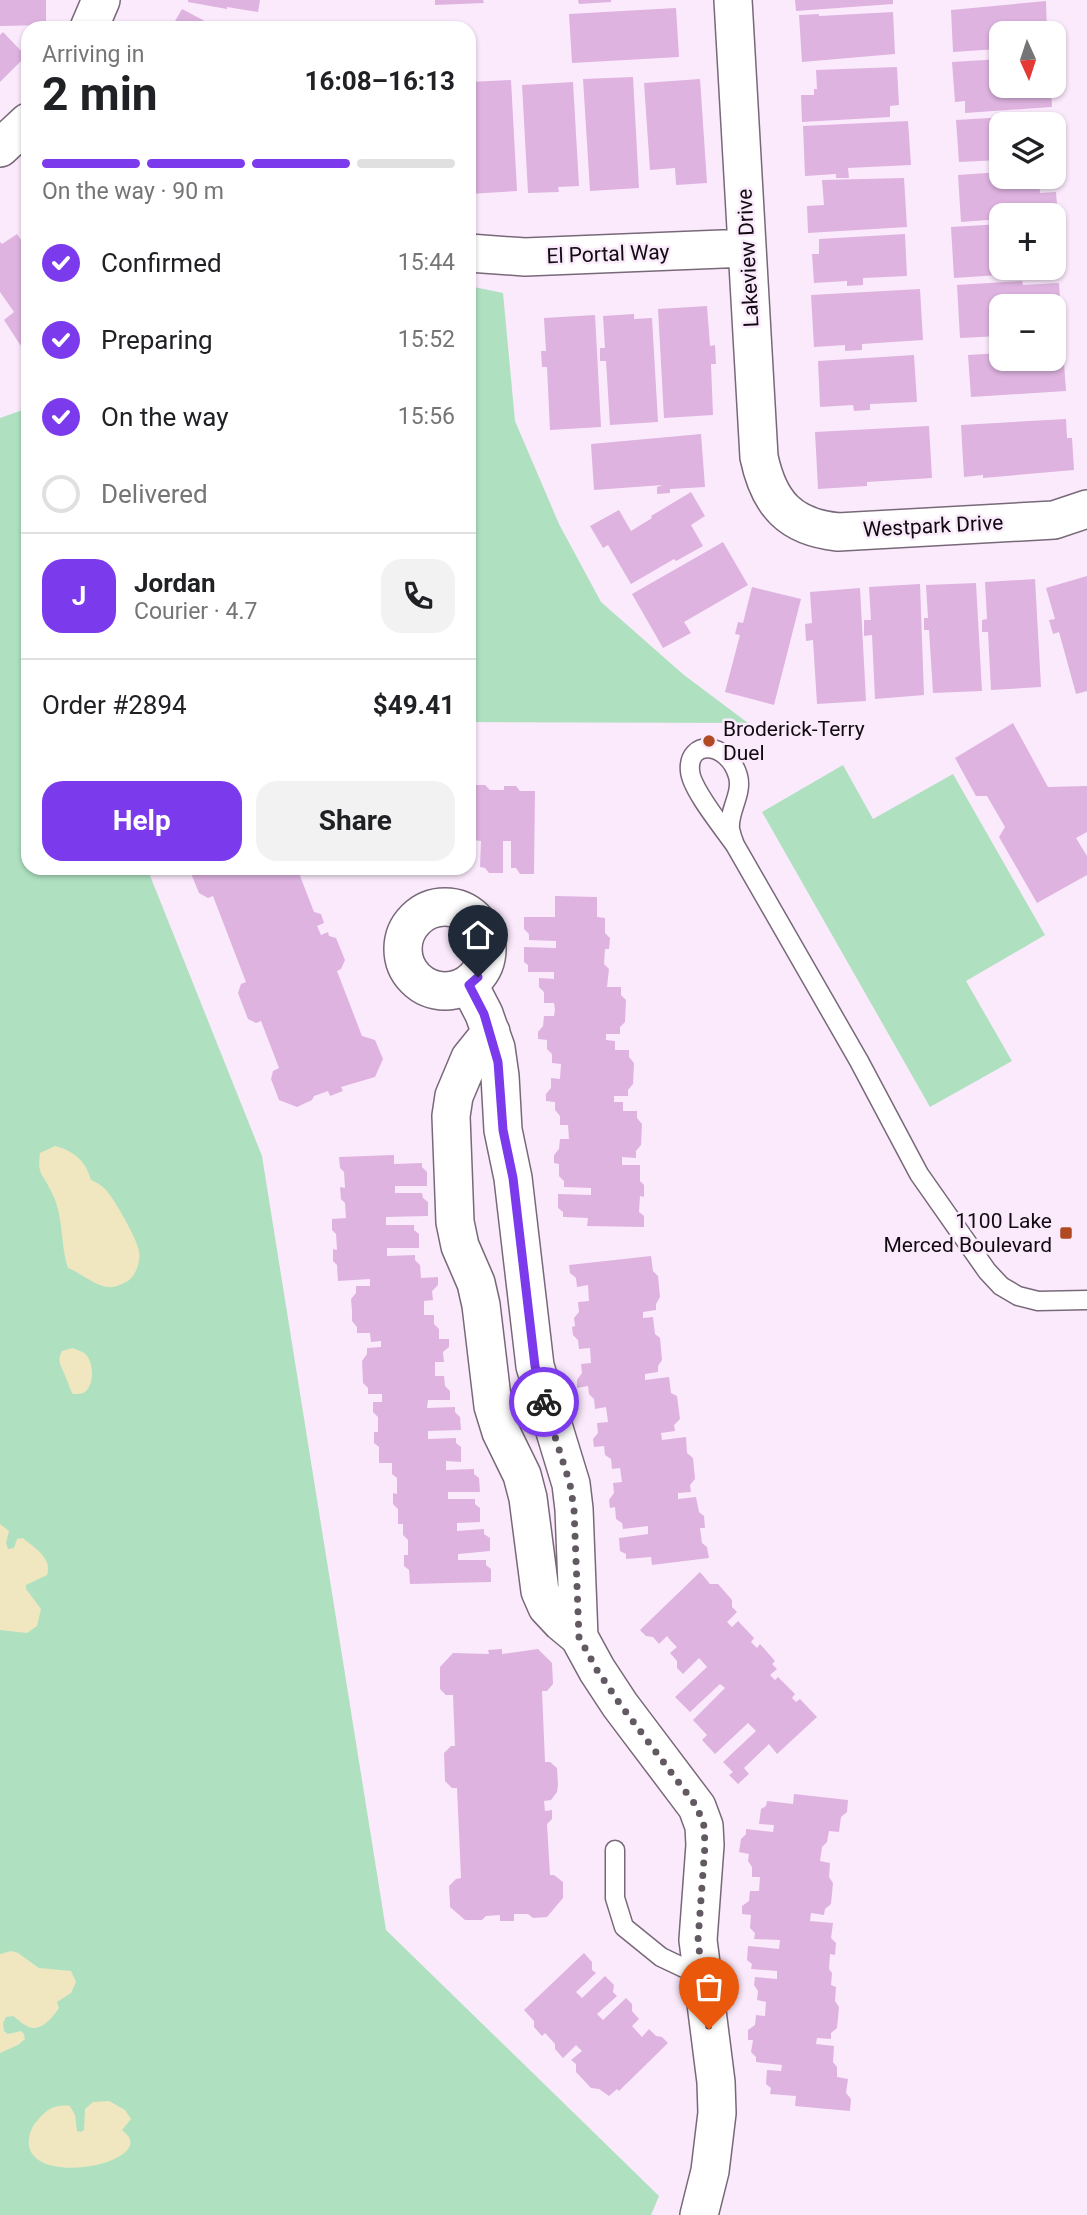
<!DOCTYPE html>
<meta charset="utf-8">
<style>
body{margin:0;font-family:Roboto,sans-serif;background:#f2f2f2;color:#202124;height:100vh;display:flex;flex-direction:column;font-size:26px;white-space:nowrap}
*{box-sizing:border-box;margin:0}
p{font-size:23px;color:#757577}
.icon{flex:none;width:38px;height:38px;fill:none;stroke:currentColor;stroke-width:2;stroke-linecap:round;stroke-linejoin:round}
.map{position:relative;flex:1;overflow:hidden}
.side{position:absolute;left:21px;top:21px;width:455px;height:854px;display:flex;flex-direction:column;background:#fff;border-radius:21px;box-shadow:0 2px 5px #0004}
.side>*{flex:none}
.needle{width:46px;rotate:177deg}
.tools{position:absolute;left:989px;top:21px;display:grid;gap:14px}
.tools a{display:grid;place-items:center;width:77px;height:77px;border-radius:14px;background:#fff;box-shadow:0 2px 5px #0004;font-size:35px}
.pin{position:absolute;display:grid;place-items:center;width:60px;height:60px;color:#fff;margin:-72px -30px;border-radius:50% 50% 50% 0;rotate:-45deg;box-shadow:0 0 7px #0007}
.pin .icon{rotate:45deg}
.courier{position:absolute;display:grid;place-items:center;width:70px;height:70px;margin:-35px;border:5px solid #7c3aed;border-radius:50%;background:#fff;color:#222;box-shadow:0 2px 9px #0007}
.summary em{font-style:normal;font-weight:700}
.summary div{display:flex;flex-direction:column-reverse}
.summary{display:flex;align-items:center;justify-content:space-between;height:119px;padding:0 21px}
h1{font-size:46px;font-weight:700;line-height:52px}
.bar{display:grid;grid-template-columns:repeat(4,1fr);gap:10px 7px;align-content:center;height:84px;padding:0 21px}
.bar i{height:9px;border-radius:5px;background:#e0e0e0}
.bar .active{background:#7c3aed}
.bar p{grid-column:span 4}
.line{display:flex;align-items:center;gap:18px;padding:0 21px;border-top:2px solid #e0e0e0}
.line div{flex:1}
.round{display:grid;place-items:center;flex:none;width:74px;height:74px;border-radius:21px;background:#f2f2f2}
ol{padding:0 21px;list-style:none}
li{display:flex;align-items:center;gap:21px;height:77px}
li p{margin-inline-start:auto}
li .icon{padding:7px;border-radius:50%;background:#7c3aed;color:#fff;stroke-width:4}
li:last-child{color:#757577}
li i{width:38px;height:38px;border:4px solid #e0e0e0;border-radius:50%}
.button{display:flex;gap:14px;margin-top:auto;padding:14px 21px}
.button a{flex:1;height:80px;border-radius:21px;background:#7c3aed;color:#fff;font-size:28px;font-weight:700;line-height:80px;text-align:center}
.button a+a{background:#f2f2f2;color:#202124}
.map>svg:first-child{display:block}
</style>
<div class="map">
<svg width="1087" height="2215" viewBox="0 0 1087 2215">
<rect width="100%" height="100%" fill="#fbeafc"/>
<!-- green -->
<path fill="#afe1c1" d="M469 286 503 293 515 421 559 524 601 602 684 675 748 723 469 722Z
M28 408V868H147L262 1156 386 1930 659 2196 651 2215H0V418Z
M843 765 873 819 953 774 1045 935 966 981 1012 1061 930 1107 762 812Z"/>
<!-- sand -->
<path fill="#f0e7c1" d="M55 1146C74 1151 86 1161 91 1180 96 1182 101 1185 105 1189 114 1198 137 1239 139 1251 141 1261 136 1275 128 1281 122 1284 115 1288 108 1287 95 1286 81 1273 68 1268 60 1243 64 1217 52 1193 43 1173 37 1176 40 1153Z
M73 1348C74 1349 83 1352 84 1353 94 1360 95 1384 85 1392 82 1394 77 1394 73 1394 69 1388 69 1384 66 1378 62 1366 56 1363 62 1351Z
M0 1524 9 1531 6 1543 8 1549 14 1548 17 1539 23 1538C34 1548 53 1558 47 1575L26 1585V1589L41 1609 37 1626 27 1633 0 1630Z
M11 1951 18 1953 39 1968 71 1971 76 1982 71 1993 57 2002 59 2008C53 2017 41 2032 29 2027 23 2025 18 2019 13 2016L6 2017 3 2023 4 2031 8 2034 21 2031 24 2034 25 2039 18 2045 0 2053V1954Z
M109 2101 125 2110 131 2119 122 2130C124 2132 127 2134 129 2137 144 2165 36 2185 29 2146 28 2137 31 2127 37 2121 47 2109 55 2104 70 2106L75 2115 77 2131 81 2132 84 2130 85 2109 93 2102Z"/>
<!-- building -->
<path fill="#deb3e0" d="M0 0H46V25L0 26Z
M188 0H260L258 12 227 7V9L188 2Z
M435 0H483L484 3 435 5Z
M578 0H611V2L579 4Z
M795 0H893V4L796 11Z
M1046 1 1047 33H1001V51H998V49L953 52 951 10Z
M676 8 679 57 572 63 569 14Z
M182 9 218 28H171Z
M893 12 895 54 802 62 799 15 819 14V16Z
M256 21 270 28H252Z
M3 32 26 56 0 82V35Z
M1001 59V86H1051L1052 107 965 113V101L955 102 952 62Z
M897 67 899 105 890 106V117L802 122 801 95H814V89H817L816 70Z
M633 77 639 188 590 191 583 79Z
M700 79 707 183 676 185 675 168 650 170 644 83Z
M511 80 517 191 469 194V82Z
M573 82 579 186 558 187 559 192 528 193 522 85Z
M1042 112 1043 124H1001V160L959 162 956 120 1022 116V114Z
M908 121 911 165 848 168 849 178H836V174L805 176 803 126Z
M1001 172V177H1039L1040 193 1056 192 1058 218 1054 219V215H1001V219L961 222 958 175Z
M904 178 907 227 808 233 807 206 824 205 822 180Z
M1054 221H1059L1062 271 954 278 951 227 1001 224V268H1054Z
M17 234 28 250V341L21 346 4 320 14 312 0 292V242L2 244Z
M905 234 907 276 863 278V285L847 286V281L814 283 812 254H819V239Z
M1022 281 1023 285 1059 283 1062 329 1054 330V306H1001V336L960 338 957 285Z
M920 289 923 340 862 344V350L845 351V345L814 347 811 295Z
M707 306 710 346 715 345 716 364H711L713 415 664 418 658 309Z
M634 314V319L652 318 658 422 610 425 606 361H600V348H605L603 316Z
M595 315 601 427 550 430 547 367H542L541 351H546L544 318Z
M1054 349H1063L1066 391 971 397 968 355 1001 353V359H1054Z
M914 355 917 402 870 404V410L854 411 853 405 820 407 818 361Z
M1066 419 1067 438H1072L1074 470 983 478V475L964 477 961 425Z
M929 426 932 478 867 482V486L818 489 815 432Z
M701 434 705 487 670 489V493L657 494V487L663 485 594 490 591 444Z
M691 492 705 516 691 525 703 546 676 561 674 559 631 584 608 545 603 548 590 526 619 510 631 531 652 518 651 516Z
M723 542 748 585 684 622 691 633 663 648 632 594Z
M1087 576V691L1076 694 1059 632 1053 634 1049 620 1055 619 1046 588Z
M1035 579 1041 687 991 690 988 632H982V620L987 619 985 582Z
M976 583 982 691 933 693 929 630H924V618H928L926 585Z
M920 584 924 695 875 699 872 635 864 636V620H871L869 587Z
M752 587 801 599 774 705 725 692 740 635 735 634 738 622 743 623Z
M860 588 866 701 817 704 813 640 806 641 805 624 812 623 810 592Z
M1013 723 1048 787 1087 786V832L1076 838 1087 856V875L1037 903 999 837 1005 827 987 796H976L955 758Z
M469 780H473V785H485L490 790H504V786H516L520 791H535L534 874H520L516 868H511V841H503V873H489L485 868 480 867 481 841 473 840 472 863H469Z
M195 868H297L314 912 321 914 324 923 317 926 321 935 328 932 329 936 336 938 345 960 341 969 337 971 362 1036 375 1040 383 1059 375 1077 341 1087 343 1091 330 1096 328 1091 314 1096 312 1100 297 1107 279 1100 271 1079 273 1071 279 1068 261 1021 256 1023 248 1019 238 993 241 984 246 982 213 896 208 898 199 893 192 876Z
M555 896 597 897V917L605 918V933L610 938 609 949H605L604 964 609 969 607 987H621V995L626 1000 625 1022 620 1027V1034H606V1040L615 1041V1050H629V1057L634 1063 633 1084 628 1090V1096H614V1102H623V1111H637V1118L642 1124 641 1145 636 1151V1158L622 1157V1165H640V1181L644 1185V1197L640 1196 639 1212 644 1216V1227L587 1226 588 1218 563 1217V1212L558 1208V1194L591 1195V1188L564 1187V1181L559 1176V1164L554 1163V1155L559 1149 560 1139H569L568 1125H560V1116L555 1110V1102L546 1101V1094L551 1088V1078L560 1079 561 1064 552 1063V1054L547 1049V1040L538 1039V1032L543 1026 544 1016H554L555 1010 554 1003H544V992L539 987V978L554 979V972H528V965L524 962V947L556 948V941L529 940V934L524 929V917H555Z
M394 1155V1164L422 1163V1167L427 1172V1186H395V1193H422L423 1198 428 1202V1216L386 1217V1225H414V1230L419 1234V1248H387V1256L415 1255V1260L420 1265 421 1278 438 1277V1285L432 1291 433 1300 424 1301V1315H434V1324L439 1329V1339H449V1347L443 1352 444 1362H435V1376H444L445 1386 450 1391V1400H428L427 1408 455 1407V1412L460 1417 461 1430 428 1431V1439L456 1438V1443L461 1447V1462L446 1461V1470L474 1469V1474L479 1478 480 1492H448V1499H475V1504L480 1508V1522L457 1523V1531L484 1529V1534L490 1538V1551L458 1554V1560H486V1565L491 1569V1582L410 1584 409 1570 404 1566V1555H408V1540L403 1535V1524H398V1509L393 1504V1493L397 1494V1478L392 1474V1463H379V1447L374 1443V1432H378V1417L373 1412V1402H382V1394H368V1388L363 1383 362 1361 367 1354V1348L381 1347V1341L371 1342 370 1333H357V1327L352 1321V1311L351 1299 356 1293V1286H370V1279L338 1281 337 1265 333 1261V1249L337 1250 336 1234 332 1230V1219L346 1218 345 1203 341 1199 340 1187 345 1188 344 1172 340 1168 339 1157Z
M651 1256 653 1271 658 1276 660 1297 656 1304V1310L643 1312V1318L653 1317 655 1334 660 1338 662 1360 658 1366V1372L645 1374V1380L669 1377 671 1393 677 1396 680 1419 674 1425 675 1431 661 1433 662 1440 686 1437 687 1453 693 1458 695 1479 690 1485 691 1492 678 1493V1499L696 1497 699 1512 704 1516 705 1528H700L702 1543 707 1547 709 1558 652 1565 651 1557 626 1559V1554L620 1551 619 1538 648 1534V1526L623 1529 622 1523 616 1519 615 1507 610 1508 609 1500 614 1493 613 1483 622 1482 620 1468 612 1469 611 1459 605 1455 604 1446 594 1447 593 1439 598 1433 597 1423 608 1422 606 1407 595 1409 594 1399 589 1394 588 1386 577 1388V1380L582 1373 581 1364 591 1363 590 1348 579 1349 578 1340 573 1335 572 1327 575 1326 574 1318 579 1312 578 1302 589 1301 588 1285 577 1287 576 1278 570 1273 569 1265Z
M700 1572 710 1584H718L732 1600V1607L737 1612 727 1622 732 1627 738 1621 754 1638 751 1642 757 1648 760 1644 775 1661 772 1664 777 1669 770 1675 775 1680 778 1677 795 1694 792 1698 796 1702 800 1699 817 1717 777 1754 769 1744 744 1768 749 1774 738 1784 729 1775 733 1772 723 1762 756 1731 748 1723 715 1754 702 1740 707 1735 693 1720 725 1688 720 1684 690 1712 675 1697 707 1667 699 1658 683 1674 677 1668V1661L670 1653 677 1647 671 1641 667 1636 659 1644 653 1637 646 1636 640 1630Z
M502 1649V1654L538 1649 552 1663 553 1684 547 1691H542L545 1762H550L557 1768 558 1785 557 1792 551 1800 544 1801 545 1811 552 1810V1819L547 1824 550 1875H554L563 1882V1898L547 1917 533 1918 528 1914H514V1921H500V1915L486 1916 482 1920H465L450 1907V1903L449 1886 456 1879 461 1878 457 1788H452L445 1781 444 1753 451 1746H455L453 1695H446L440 1689V1667L453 1653 489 1654 488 1650Z
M794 1794 848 1800 847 1812 841 1817 839 1832 829 1831 827 1842 822 1847 820 1861 830 1863 829 1877 833 1883 831 1904 825 1909 824 1915 811 1913 810 1921 833 1923 831 1938 836 1943 835 1955 830 1954 829 1969 832 1973 831 1985 836 1987 835 2001 839 2007 837 2028 831 2033V2039L817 2038 816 2044 834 2046 833 2062 837 2067V2077L848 2079 846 2093 851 2099 850 2111 795 2106 796 2096 770 2094 771 2088 766 2084 767 2070 781 2071 782 2065 756 2062V2057L751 2052 753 2040H748V2030L755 2025 756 2015 765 2016 766 2002 757 2000 758 1991 754 1985 755 1977 777 1979V1971L751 1969 752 1964 747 1960 748 1946 779 1949 780 1940 754 1939 755 1933 750 1928 751 1915 742 1914V1906L749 1901 750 1891H759L760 1877H752V1867L748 1861 749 1854 739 1852 741 1839 746 1834V1829L773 1832 774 1825 759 1824 761 1809 766 1806 767 1801 793 1804Z
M584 1953 592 1962V1970L596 1973 576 1992 582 1998 605 1976 614 1985 613 1992 617 1996 597 2014 603 2020 626 1998 632 2004V2011L639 2019 632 2026 642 2037 649 2029 656 2036 662 2037 668 2043 619 2091 617 2089 609 2096 599 2089 591 2088 576 2072V2064L571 2060 582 2051 576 2045 563 2058 555 2049V2044L545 2033 542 2036 534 2027V2021L524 2010Z"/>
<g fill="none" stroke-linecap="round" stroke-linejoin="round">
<!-- service casing -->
<g stroke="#786979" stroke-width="21">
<path id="service" d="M735 845C724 829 691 789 690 771 687 739 728 741 738 776 743 794 728 811 730 829 731 834 733 840 735 845L859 1061 919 1174 987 1271 1001 1286 1018 1296 1038 1301 1087 1300
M615 1850V1898L624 1927 661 1957 701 1976"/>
</g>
<!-- minor casing -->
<g stroke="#786979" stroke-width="40">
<path id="minor" d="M733 0 759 457C769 504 790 527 838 532L1054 520 1087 509
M89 28 101 0
M0 148 28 122
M469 253 525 257 747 248
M403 949a42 42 0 1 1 84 0a42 42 0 1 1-84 0Z
M469 985 484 1014 496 1048 500 1076 503 1130 513 1178 535 1366 571 1484 574 1509 579 1637 597 1670 620 1705 697 1807 704 1826 705 1845 698 1940 716 2082 717 2113 710 2171 699 2215
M491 1032 470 1058 454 1096 451 1116 455 1222 460 1246 476 1283 481 1305 493 1406 501 1432 522 1475 528 1498 540 1591 547 1607 561 1622 579 1637"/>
</g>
<!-- service -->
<use href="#service" stroke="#fff" stroke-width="18"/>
<!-- minor -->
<use href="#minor" stroke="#fff" stroke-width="37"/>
</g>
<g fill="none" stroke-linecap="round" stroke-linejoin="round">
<!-- done -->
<path stroke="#635963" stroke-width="7" stroke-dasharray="0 12.6" d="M544 1402 570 1484 574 1509 579 1637 597 1670 620 1704 697 1807 704 1826 705 1845 698 1940 709 2029"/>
<!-- route -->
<path stroke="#7c3aed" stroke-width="9" d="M478 977 469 985 484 1014 498 1062 503 1130 513 1178 535 1366 544 1402"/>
</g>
<!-- markers -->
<g fill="#b14a23" stroke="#fbeafc" stroke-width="2.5">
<circle cx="709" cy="741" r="7"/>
<rect x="1059" y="1226" width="14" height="14" rx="3.5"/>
</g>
<g text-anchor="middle" stroke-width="5" stroke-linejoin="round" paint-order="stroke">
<!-- street labels -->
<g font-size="21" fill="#110b11" stroke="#fbeafc">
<text transform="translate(608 254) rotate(-2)" y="7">El Portal Way</text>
<text transform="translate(748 258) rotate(-93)" y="7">Lakeview Drive</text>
<text transform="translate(933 526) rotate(-3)" y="7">Westpark Drive</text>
</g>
<!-- poi labels -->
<g font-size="21" fill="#110b11" stroke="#fbeafc" text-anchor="start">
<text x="723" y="736">Broderick-Terry<tspan x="723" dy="24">Duel</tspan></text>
<text x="1052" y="1228" text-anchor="end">1100 Lake<tspan x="1052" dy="24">Merced Boulevard</tspan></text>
</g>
</g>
</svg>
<div class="tools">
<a><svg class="needle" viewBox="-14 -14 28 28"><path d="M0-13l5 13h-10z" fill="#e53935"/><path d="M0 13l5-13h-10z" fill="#757577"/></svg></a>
<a><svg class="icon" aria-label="layers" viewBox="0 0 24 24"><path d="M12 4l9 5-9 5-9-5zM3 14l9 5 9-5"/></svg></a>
<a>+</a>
<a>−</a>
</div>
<div class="pin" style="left:709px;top:2029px;background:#ea580c"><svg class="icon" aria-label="bag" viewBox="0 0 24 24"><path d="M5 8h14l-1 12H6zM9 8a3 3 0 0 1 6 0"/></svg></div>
<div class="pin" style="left:478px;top:977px;background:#1f2937"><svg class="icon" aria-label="home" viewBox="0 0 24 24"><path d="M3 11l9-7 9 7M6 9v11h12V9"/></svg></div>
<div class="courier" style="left:544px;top:1402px"><svg class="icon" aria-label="bike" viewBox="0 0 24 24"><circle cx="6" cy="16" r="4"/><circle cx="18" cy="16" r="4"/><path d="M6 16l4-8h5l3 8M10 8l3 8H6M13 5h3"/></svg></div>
<section class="side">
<div class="summary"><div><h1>2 min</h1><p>Arriving in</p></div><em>16:08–16:13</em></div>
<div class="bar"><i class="active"></i><i class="active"></i><i class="active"></i><i></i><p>On the way · 90 m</p></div>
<ol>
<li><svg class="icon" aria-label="check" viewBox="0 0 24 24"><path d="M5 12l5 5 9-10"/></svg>Confirmed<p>15:44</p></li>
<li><svg class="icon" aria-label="check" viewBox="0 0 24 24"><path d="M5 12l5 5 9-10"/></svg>Preparing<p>15:52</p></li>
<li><svg class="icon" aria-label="check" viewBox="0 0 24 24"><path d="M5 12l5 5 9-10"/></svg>On the way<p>15:56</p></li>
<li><i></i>Delivered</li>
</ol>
<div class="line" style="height:126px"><b class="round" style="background:#7c3aed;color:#fff">J</b><div><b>Jordan</b><p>Courier · 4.7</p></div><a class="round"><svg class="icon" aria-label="phone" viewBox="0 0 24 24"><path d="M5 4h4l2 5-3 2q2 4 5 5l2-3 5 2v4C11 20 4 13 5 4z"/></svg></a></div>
<div class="line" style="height:91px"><div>Order #2894</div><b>$49.41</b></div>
<div class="button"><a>Help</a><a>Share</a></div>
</section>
</div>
